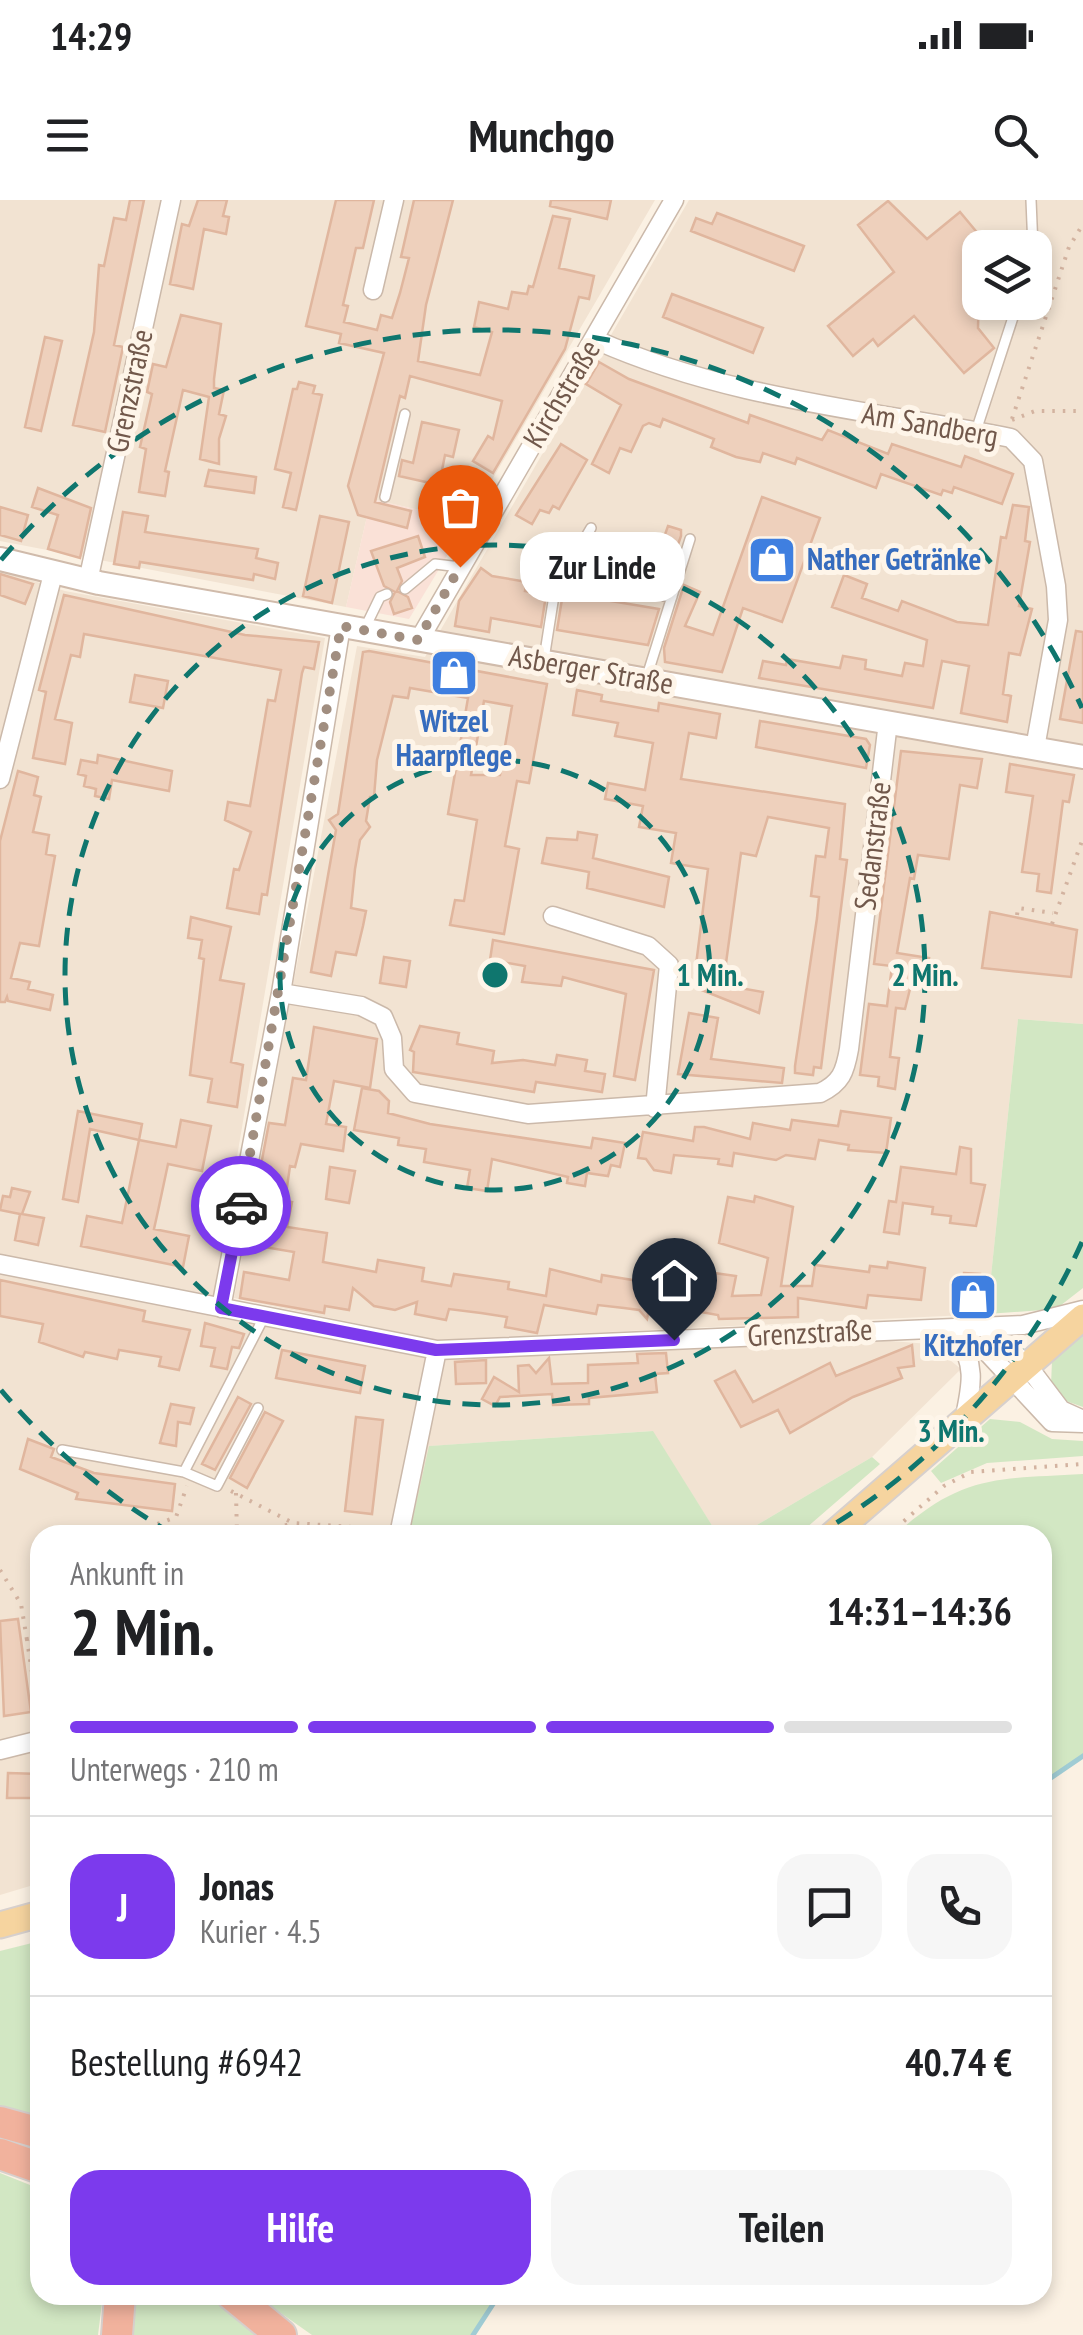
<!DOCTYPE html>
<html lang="de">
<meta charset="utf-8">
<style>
body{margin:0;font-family:"PT Sans Narrow",sans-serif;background:#f6f6f6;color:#202124;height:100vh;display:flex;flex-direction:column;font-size:38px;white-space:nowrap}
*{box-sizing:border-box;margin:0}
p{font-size:32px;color:#757577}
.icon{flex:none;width:55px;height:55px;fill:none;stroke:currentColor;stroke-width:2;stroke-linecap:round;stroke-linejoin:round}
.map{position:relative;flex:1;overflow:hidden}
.side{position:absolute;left:30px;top:1325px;width:1022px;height:780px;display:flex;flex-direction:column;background:#fff;border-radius:30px;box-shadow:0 5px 15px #0003}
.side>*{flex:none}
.buttons{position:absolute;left:962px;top:30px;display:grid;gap:20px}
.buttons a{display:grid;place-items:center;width:90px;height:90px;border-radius:20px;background:#fff;box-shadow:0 5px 15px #0003;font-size:50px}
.pin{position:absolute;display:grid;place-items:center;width:85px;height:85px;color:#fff;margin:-102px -42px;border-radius:50% 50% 50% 0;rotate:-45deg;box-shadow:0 0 10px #0007}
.pin .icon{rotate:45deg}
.courier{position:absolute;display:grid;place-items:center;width:100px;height:100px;margin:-50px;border:8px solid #7c3aed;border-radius:50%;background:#fff;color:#222;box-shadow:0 2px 12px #0007}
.bubble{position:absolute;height:70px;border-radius:30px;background:#fff;box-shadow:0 5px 15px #0003;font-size:32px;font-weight:600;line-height:70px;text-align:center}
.headline em{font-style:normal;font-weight:600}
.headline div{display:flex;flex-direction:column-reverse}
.headline{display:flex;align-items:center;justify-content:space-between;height:170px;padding:0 40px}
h1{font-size:65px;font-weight:600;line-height:75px}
.bar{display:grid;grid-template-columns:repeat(4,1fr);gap:15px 10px;align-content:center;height:120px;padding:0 40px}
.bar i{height:12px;border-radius:8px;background:#e0e0e0}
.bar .on{background:#7c3aed}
.bar p{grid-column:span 4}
.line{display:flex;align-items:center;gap:25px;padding:0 40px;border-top:2px solid #e0e0e0}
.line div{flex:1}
.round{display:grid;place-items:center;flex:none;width:105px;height:105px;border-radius:30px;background:#f6f6f6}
.action{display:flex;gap:20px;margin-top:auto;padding:20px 40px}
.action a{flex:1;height:115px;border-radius:30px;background:#7c3aed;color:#fff;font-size:40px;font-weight:600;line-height:115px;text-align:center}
.action a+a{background:#f6f6f6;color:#202124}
.status{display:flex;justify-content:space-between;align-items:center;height:70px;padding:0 50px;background:#fff;direction:ltr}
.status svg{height:28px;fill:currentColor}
header{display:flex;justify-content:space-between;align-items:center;height:130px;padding:0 40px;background:#fff;font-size:45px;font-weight:600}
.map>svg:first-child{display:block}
</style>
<div class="status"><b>14:29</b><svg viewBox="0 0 49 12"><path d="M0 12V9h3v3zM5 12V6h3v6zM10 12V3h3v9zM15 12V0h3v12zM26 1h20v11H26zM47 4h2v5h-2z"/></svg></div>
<header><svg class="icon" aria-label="menu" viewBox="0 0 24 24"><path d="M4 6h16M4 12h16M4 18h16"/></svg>Munchgo<svg class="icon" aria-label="search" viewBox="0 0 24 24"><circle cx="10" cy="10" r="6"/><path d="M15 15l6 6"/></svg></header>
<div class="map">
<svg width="1083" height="2135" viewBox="0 0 1083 2135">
<rect width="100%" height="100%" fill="#fbf1e3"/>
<!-- residential -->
<path fill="#f2e3d2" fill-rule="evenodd" d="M0 0H655L468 321 371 299 346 407 0 341Z
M689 0H1083V824L1018 819 987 1114 437 1140 234 1098 357 446 425 457ZM980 48H1035V102H980Z
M0 370 65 391 325 438 210 1116 436 1160 877 1140 930 1144 961 1169 872 1257 740 1335H718L652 1231 430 1246 409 1335H40V1683L0 1695Z"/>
<!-- commercial -->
<path fill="#fae1d7" d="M371 299 468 321 409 419 346 407Z"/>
<!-- green -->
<path fill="#d2e7c3" d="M1018 819 1083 824V1088L1056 1109 987 1114Z
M1083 1130V1207L1066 1201 1051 1185 1052 1161Z
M990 1219 1020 1222 1052 1239 1083 1241V1256L987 1263 941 1283 931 1271Z
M653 1231 718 1335H409L429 1246Z
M872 1257 880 1264 798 1335H740Z
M1083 1274V1556L1043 1584 1042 1335H895C962 1274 998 1279 1083 1274Z
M40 1741V1918L0 1906V1751Z
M0 1973 40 1989V2095H103L98 2135H0Z
M127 2095H222L271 2135H123Z
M255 2095H499L473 2135H312Z"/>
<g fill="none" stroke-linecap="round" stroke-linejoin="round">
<!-- stream -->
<path stroke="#a0ccd4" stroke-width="5" d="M1042 1584 1083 1556
M473 2135 499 2095"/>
</g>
<!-- building -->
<path fill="#eed0bc" stroke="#e0b69e" stroke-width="2.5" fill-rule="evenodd" d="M130 0H144L114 145 123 147 105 232 73 225 94 132 99 65 104 66 114 18 126 20Z
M198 0H227L223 16 229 17 226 34 204 29 193 89 170 84 182 24 189 26Z
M336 0H374L363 48H356L343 105 348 106 344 122 377 130 381 115 392 118 400 93 409 58 401 57 414 0H453L426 105 418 161 480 175 492 132 474 127 479 102 508 109 512 92 527 94 529 86 533 87 553 16 570 19 559 68 594 76 589 99 579 97 565 149 493 273 473 261 488 236 493 239 502 201 410 176 405 198 400 196 375 302 411 311 407 328 358 315 348 286 384 153 339 143 341 134 306 126Z
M551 0H611L607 19 550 6Z
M888 1 927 39 960 12 990 48H980L978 128 994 148 964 173 914 116 878 146 873 139 853 156 828 126 894 72 858 25Z
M717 13 804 46 794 71 691 31 696 18 712 24Z
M672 94 763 128 753 153 663 117Z
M181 115 221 124 214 179V188L224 190 219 214 226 216 219 239V264L200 259 209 197 183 190 165 271 169 272 165 296 139 292 146 249 140 247 152 194 147 192 153 164 166 167Z
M45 137 62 141 41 231 25 227Z
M599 162 629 179 748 223 750 215 822 240 828 230 888 254 892 244 961 267 965 256 1013 274 1002 304 954 287 952 293 943 290 941 295 881 274 876 288 797 258 795 264 763 253 760 262 736 257 711 247 714 239 663 219 660 227 649 223 643 226 631 252 620 248 609 273 592 264 621 205 586 184Z
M299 182 315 186 313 193 322 195 296 310 283 307 291 273 275 269 293 189H297Z
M422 222 459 230 453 257 445 255 439 285 399 276 402 260 413 263Z
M561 244 587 260 559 309 553 306 549 313 540 310 532 324 516 315Z
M209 270 256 277 254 293 205 286Z
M38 288 91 308 80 358 48 349 58 315 32 307Z
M762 297 820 318 782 422 743 408 722 472 665 462 664 448 684 385 700 392 685 426 713 435Z
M1013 305 1029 307 1025 341 1030 342 1019 406 1032 409 1020 455 1009 453 1003 494 1011 496 1007 522 961 513 969 466 942 461 933 508 759 478 763 461 786 465 787 459 840 468 843 456 866 460 865 469 902 476 905 463 923 466 927 440 832 407 844 375 867 384 862 398 898 411 902 401 957 422 988 425 1001 337 1006 338Z
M0 307 28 315 21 341 0 335Z
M123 312 148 316 145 332 258 349 256 358 278 363 275 379 254 374 253 380 140 362 139 368 114 364Z
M320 316 349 322 332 403 303 396Z
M668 326 681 330V336L667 376 652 371Z
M418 336 425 357 397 368 402 381 397 391 408 397 412 408 394 414 390 402 395 392 384 386 371 351Z
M481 368 492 376 527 382 525 391 546 395 541 427 491 418 489 432 455 426 459 401Z
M0 374 33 384 25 404 0 395Z
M563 393 659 409 648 445 557 430Z
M64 395 245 435 319 442 314 469 304 467 302 473 267 695 262 694 259 714 227 708 234 669 239 670 251 632 225 620 228 602 250 606 268 500 275 501 281 470 84 434 80 457 71 455 55 519 72 523 65 564 33 558 46 492 39 490Z
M1076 431 1083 432V523L1060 519Z
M369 451 547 484 529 583 517 581 505 646 519 649 504 734 450 725 455 700 464 701 477 620 448 614 468 498 410 488 408 498 393 496 377 560 374 597H370L366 621 370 627 360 640 355 669 351 708 366 711 363 726 356 755 336 752 331 776 311 772 336 630 329 620 338 614 363 452ZM484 501 512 506 500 575H471Z
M135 475 168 481 163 508 130 502Z
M577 490 602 495 601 501 658 511 659 503 720 514 716 538 689 533 681 579 845 604 840 659 847 660 821 868 814 867 813 875 795 873V866L817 718 819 697 811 696 816 656 825 657 829 628 768 617 756 656 741 653 723 785 763 792 759 813 694 787 696 781 707 783 708 776 695 773 708 669 671 663 676 633 639 627 643 606 605 599 608 583 645 590 653 543 615 536 618 523 573 515Z
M760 521 866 539 870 545 866 568 756 547Z
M901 551 982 559 977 588 960 585 949 659 918 655 914 679 910 678 897 753 929 758 927 770 915 769 905 809 896 808 890 857 899 858 895 889 878 886 879 877 860 875 869 804 887 806 892 766 874 764Z
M98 555 172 571 169 591 112 580 109 599 95 596 96 589 84 586 86 576 78 574 81 560 97 563Z
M1010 564 1074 575 1069 602 1063 601 1051 693 1037 691 1039 674 1022 672 1033 596 1006 592Z
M18 571 38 577 34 595 41 597 33 632 49 635 46 654 55 656 39 746 20 743 11 778 30 782 28 789 53 795 50 810 8 801 7 797 5 802H0V641Z
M578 632 597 635 593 658 669 677 664 707 587 688 589 672 542 663 547 638 577 640Z
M990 712 1077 730 1071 777 982 768Z
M191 717 231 727 220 780 244 784 231 862 243 865 237 907 208 902 212 879 190 875 204 759 199 758 202 740 188 738Z
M493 740 654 770 635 880 614 876 626 794 563 777 561 786 522 782 525 766 490 760Z
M384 757 410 761 406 787 380 783Z
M689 813 718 818 711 859 784 868 782 883 678 874Z
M420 826 459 833 457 844 494 851 492 863 523 860 555 865 557 855 587 860 585 871 605 874 602 892 536 882 534 892 413 872 414 852 410 850Z
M314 827 377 839 370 888 334 881 326 924 346 927 343 951 301 944 295 967 290 966 285 1001 292 1002 287 1027 327 1033 323 1062 376 1072 378 1060 424 1068 422 1081 451 1086 454 1074 509 1082 508 1089 546 1096 550 1069 601 1082 602 1075 669 1086 670 1076 712 1083 714 1073 736 1076 732 1096 761 1095 768 1058 719 1043 728 997 754 1002 755 996 793 1007 781 1086H812L815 1065 869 1072 870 1066 887 1068 888 1062 925 1068 921 1100 868 1095 866 1108 798 1098V1117L719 1119 718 1115 650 1103 647 1119 639 1110 624 1108 598 1105 596 1114 544 1105 537 1133 505 1127 507 1117 481 1113 449 1109 446 1120 415 1114 417 1102 395 1110 374 1106 353 1088 349 1110 325 1106 324 1113 240 1098 244 1072 289 1080 294 1052 246 1044 269 923 285 925 293 878 306 880Z
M362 888 379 891 389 901 388 913 430 924 591 948 593 938 625 943 620 967 611 965 608 976 587 973 585 986 567 983 568 977 492 959 487 991 467 988 470 970 424 962 426 949 398 945 399 938 354 930Z
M78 911 142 924 139 940 90 929 78 1002 63 999Z
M841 911 891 918 886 953 848 950 849 945 819 940 815 959 786 955 776 960 734 953 732 966 718 964 719 959 674 955 671 973 654 970 646 959 638 958 643 932 693 941 695 927H704L750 939 753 923 790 930 792 920 838 926Z
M181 920 211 926 202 971 168 964 158 1011 154 1029 189 1036 183 1067 81 1046 87 1016 122 1023 139 940 176 947Z
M960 947 971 949V983L985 985 976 1026 950 1023 951 1016 932 1014 933 1007 903 1003 899 1034 884 1032 889 1001 896 1002 901 967 956 974Z
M330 967 355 971 349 1003 326 999Z
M12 988 30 992 22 1014 44 1018 38 1045 15 1040 20 1014 0 1010 3 996 10 997Z
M964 1073 980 1074 979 1083H985L982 1111 962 1112Z
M0 1080 145 1111 143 1121 190 1130 179 1170 159 1166 161 1157 119 1150 117 1159 85 1152 83 1157 39 1142 43 1124 0 1116Z
M205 1123 244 1134 239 1148 232 1147 227 1169 211 1166 215 1148 201 1146Z
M912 1145 914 1166 898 1168 902 1178 853 1197 790 1233 778 1210 741 1227 715 1181 735 1171 753 1202 830 1163 836 1176Z
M282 1150 365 1166 360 1193 276 1178Z
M666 1153 668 1173 655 1174 657 1192 589 1198V1204L553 1205 552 1194 500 1197 495 1206 482 1199 494 1177 519 1192 518 1166 529 1165 536 1173 549 1158 552 1184 588 1183V1165L638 1163 637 1154Z
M486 1160V1183L456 1184 455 1162Z
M238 1197 251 1204 215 1270 202 1264Z
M171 1204 194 1208 190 1224 178 1222 176 1246 160 1243Z
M265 1212 283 1221 247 1288 230 1278Z
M356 1217 383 1220 372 1314 345 1311Z
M28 1239 54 1249 51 1257 94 1273 175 1284 172 1311 76 1299 78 1293 20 1269Z
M18 1419 31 1512 4 1516 0 1421Z
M8 1573 40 1574V1598H7Z"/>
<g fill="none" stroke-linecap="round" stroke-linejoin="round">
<!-- lane casing -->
<g stroke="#cbb9aa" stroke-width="12">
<path id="lane" d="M1031 0 1033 48
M976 231 1018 102
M385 297 405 214
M558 382 672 397
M405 389 435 364 460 367
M365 428 380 397 387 394
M544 459 555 389 591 328
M647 476 690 339
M62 1250 184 1272 217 1286 258 1208
M184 1272 264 1117"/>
</g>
<!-- street casing -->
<g stroke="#cbb9aa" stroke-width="21">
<path id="street" d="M373 90 394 0
M596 140C728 199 870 210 1011 238L1033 261 1056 386 1058 420 1035 548
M88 381 171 0
M419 440 674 0
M0 579 53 374
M553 716 648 746 669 765 655 908
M281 793 361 806 383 817 392 838 394 869 415 893 528 914 820 893C841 883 845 872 849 849L888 522
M0 1064 437 1150 1023 1125 1083 1110
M221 1108 281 793 341 426
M983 1126 1027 1165 1061 1210 1083 1220
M944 1129 987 1152 1052 1222 1083 1223
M956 1134C976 1164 972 1183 965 1216
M399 1335 437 1150
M0 1550 40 1540"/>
</g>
<!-- secondary casing -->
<g stroke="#d0bbab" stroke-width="26">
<path id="secondary" d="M0 359 99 383 1083 557"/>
</g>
<!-- primary casing -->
<g stroke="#d7d0cd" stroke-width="29">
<path id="primary" d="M832 1335 1083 1117
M0 1725 40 1714"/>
</g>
<!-- highway casing -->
<g stroke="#d7d0cd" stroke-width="34">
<path id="highway" d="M0 1922 40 1933
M0 1954 40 1968
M232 2095 281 2135
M117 2135 120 2095"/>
</g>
<!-- path -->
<path stroke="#d3b3a0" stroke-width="4" stroke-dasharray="2.5 8" stroke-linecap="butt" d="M1012 219 1069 47 1083 24
M1012 220 1035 211H1083
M1017 715 1018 708 1053 713
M1052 724 1083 638
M231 1291 293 1323 383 1329
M236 1293 237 1335
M128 1335 176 1317 187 1286
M255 1335 293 1323
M888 1335 944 1286 971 1272 1083 1264
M0 1370 21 1404 27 1440
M40 1524 27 1440 40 1425"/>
<!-- lane -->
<use href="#lane" stroke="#fff" stroke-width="9"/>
<!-- street -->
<use href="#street" stroke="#fff" stroke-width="18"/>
<!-- secondary -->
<use href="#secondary" stroke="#fff" stroke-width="22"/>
<!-- primary -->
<use href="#primary" stroke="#f6d49f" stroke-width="25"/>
<!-- highway -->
<use href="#highway" stroke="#f1b29d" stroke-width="30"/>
</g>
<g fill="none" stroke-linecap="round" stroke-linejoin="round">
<!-- done -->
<path stroke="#a18e80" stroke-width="10" stroke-dasharray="0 18" d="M241 1006 341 426 418 440 460 367"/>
<!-- route -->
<path stroke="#7c3aed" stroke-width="12" d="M241 1006 221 1108 436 1150 674 1140"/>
</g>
<!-- distance rings -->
<g fill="none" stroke="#0f766e" stroke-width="5" stroke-dasharray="18 12">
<circle cx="495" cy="775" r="215"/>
<circle cx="495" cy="775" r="430"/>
<path d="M1082 1042A645 645 0 0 1 818 1334M173 1334A645 645 0 0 1 1 1190M1 360A645 645 0 0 1 1082 508"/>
</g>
<!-- icons -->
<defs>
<g id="shop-square" transform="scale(2.5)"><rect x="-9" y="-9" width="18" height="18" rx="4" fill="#3f7fe0" stroke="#fef5e9"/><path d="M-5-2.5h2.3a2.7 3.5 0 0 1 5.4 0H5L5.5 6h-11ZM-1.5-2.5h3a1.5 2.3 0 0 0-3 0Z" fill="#fff"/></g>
</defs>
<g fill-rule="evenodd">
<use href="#shop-square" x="772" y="360"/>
<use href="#shop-square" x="454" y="473"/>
<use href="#shop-square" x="973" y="1097"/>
</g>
<g text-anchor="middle" stroke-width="10" stroke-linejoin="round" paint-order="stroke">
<!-- street labels -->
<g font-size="30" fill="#71584b" stroke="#fef5e9">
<text transform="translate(130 191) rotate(-78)" y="10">Grenzstraße</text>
<text transform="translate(562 194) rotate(-59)" y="10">Kirchstraße</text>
<text transform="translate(930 225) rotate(10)" y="10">Am Sandberg</text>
<text transform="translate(591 470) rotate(10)" y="10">Asberger Straße</text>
<text transform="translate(873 646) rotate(-83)" y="10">Sedanstraße</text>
<text transform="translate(810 1133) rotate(-3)" y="10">Grenzstraße</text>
</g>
<!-- shop labels -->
<g font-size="30" font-weight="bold" fill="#366cbe" stroke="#fef5e9">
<text x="807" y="370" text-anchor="start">Nather Getränke</text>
<text x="454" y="532">Witzel<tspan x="454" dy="34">Haarpflege</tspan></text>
<text x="973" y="1156">Kitzhofer</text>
</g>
</g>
<circle cx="495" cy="775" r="15" fill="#0f766e" stroke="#fef5e9" stroke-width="5"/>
<g font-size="30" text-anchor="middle" font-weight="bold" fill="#0f766e" stroke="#fef5e9" stroke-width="10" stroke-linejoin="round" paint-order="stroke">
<text x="710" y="786">1 Min.</text>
<text x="925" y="786">2 Min.</text>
<text x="951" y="1242">3 Min.</text>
</g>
</svg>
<div class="buttons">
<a><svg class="icon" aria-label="layers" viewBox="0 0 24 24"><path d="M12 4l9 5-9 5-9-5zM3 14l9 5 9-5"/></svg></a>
</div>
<div class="pin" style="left:460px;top:367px;background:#ea580c"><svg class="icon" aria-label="bag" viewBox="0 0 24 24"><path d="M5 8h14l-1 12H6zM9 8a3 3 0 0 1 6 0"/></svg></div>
<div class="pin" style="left:674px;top:1140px;background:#1f2937"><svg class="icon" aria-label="home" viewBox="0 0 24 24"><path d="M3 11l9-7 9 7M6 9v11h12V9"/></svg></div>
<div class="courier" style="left:241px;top:1006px"><svg class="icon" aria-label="car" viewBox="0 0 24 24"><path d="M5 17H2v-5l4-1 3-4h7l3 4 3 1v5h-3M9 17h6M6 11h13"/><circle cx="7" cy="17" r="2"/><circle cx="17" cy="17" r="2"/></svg></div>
<div class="bubble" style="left:520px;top:332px;width:165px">Zur Linde</div>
<section class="side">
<div class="headline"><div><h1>2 Min.</h1><p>Ankunft in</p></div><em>14:31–14:36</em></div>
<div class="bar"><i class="on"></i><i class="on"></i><i class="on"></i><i></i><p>Unterwegs · 210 m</p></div>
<div class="line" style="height:180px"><b class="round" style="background:#7c3aed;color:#fff">J</b><div><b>Jonas</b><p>Kurier · 4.5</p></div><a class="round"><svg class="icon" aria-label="chat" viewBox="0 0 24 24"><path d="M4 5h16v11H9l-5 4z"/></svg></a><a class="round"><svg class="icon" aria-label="phone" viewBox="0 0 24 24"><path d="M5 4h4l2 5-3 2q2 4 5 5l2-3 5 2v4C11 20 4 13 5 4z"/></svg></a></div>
<div class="line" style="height:130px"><div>Bestellung #6942</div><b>40.74 €</b></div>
<div class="action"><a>Hilfe</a><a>Teilen</a></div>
</section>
</div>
